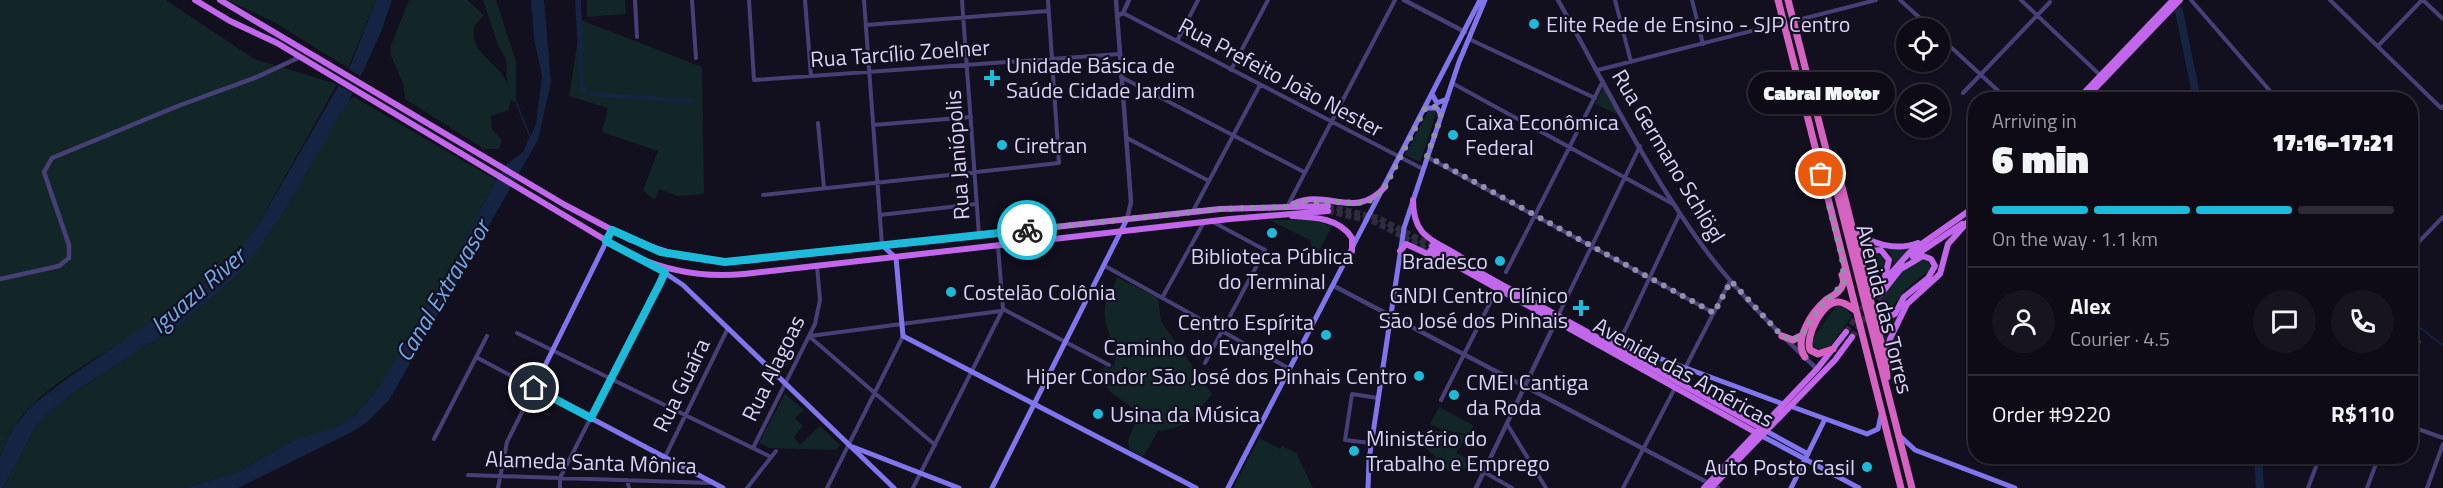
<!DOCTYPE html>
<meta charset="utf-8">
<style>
body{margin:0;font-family:"Titillium Web",sans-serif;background:#17141f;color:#f1f3f6;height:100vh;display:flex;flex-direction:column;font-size:22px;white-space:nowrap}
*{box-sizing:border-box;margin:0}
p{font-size:20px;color:#9b9ba1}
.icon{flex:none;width:33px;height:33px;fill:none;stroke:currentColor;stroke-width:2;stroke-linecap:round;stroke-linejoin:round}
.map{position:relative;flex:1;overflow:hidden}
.details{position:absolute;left:1968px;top:92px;width:450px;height:372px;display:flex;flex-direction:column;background:#0e0b16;border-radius:24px;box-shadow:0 2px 4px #0004,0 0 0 2px #2e2b35}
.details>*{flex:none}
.controls{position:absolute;left:1896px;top:18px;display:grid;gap:12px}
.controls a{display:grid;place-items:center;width:54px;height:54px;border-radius:50%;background:#0e0b16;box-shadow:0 2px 4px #0004,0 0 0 2px #2e2b35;font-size:30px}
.pin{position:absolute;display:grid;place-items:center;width:51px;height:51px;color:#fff;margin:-26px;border:3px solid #fff;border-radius:50%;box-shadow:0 2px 6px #0007}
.courier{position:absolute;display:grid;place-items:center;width:60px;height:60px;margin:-30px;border:4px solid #1dbbda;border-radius:50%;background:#fff;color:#222;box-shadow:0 2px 8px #0007}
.bubble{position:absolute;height:42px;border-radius:21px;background:#0e0b16;box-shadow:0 2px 4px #0004,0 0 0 2px #2e2b35;font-size:20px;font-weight:800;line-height:42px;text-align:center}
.head em{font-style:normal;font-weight:800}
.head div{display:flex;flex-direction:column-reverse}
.head{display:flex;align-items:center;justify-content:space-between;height:102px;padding:0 24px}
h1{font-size:39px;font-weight:800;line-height:45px}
.bar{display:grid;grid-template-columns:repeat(4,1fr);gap:9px 6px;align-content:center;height:72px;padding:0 24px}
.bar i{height:8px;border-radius:4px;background:#2e2b35}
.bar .active{background:#1dbbda}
.bar p{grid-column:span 4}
.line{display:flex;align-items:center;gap:15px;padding:0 24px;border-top:2px solid #2e2b35}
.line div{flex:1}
.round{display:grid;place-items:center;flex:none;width:63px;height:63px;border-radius:32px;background:#17141f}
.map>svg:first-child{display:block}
</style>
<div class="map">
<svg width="2443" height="488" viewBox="0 0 2443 488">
<rect width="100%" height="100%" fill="#120f1e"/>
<!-- green -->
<path fill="#132627" d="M0 0H166L254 59 337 84 257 227C228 264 195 293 157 320 115 349 54 377 22 416 12 428 7 442 0 456Z
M227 0H376L348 68 274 22Z
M409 0H467L484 15 474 26C469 55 500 62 507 84L506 59 498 45 483 0H496L516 61V102L510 100 509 110 491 116 492 130 502 140 499 149H484L405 99 403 83 391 56V45Z
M587 0H625L626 14 587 17Z
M581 20 702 67 704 194 678 196 659 189 655 200 643 190 658 151 602 132 608 108 569 96Z
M1604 87 1621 116 1595 104Z
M354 97 496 180 451 267 392 366 377 390 351 419 325 432 292 441 238 472 183 488H3L35 428 47 414 76 391 182 323 239 274 288 205 348 100Z
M1429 109 1436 111V114L1420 162 1405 155Z
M1269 220H1311L1332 226 1313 262 1308 259 1312 248 1310 240Z
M1859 238 1899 249 1912 248 1894 264 1891 253 1882 247 1868 248 1863 254Z
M1877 254 1883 257 1885 266 1873 282 1868 264 1871 256Z
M1927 258 1931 269 1904 291 1888 314 1882 312 1877 303C1891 285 1903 264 1927 258Z
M1117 277 1158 298 1161 321 1212 394C1194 417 1188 428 1158 431L1143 457 1129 449 1128 440 1139 414C1122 396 1097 394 1105 366L1110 369 1114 365 1118 349C1108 336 1101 316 1107 299 1109 291 1115 286 1117 277Z
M1836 306 1845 307 1852 316 1829 348 1818 351 1813 344 1814 337Z
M1878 317 1889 320 1898 317 1884 343Z
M1622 347 1682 369 1677 378Z
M785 394 804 410 795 418 803 426 794 437 800 445 820 426 840 445 836 450 769 448 759 442Z
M1439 407 1473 425 1469 435 1440 429 1430 424Z
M1432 430 1467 436 1456 453 1482 465 1450 472 1422 444 1424 438 1430 435Z
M1259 438 1280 449 1282 446 1296 453 1313 488H1233Z"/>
<!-- water -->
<path fill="#152442" d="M376 0H392L381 32 353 93 288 205 252 258 239 274 182 323 76 391 47 414 35 428 3 488H0V456L14 427 32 405 69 377 191 295 221 268 257 227 351 64Z
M531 0H544L551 82 538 140 389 400 366 423 354 431 238 488H183L238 472 292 441 338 426 354 416 377 390 451 267 496 180 506 165 523 152 536 124 542 76 534 39Z
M575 0H581L584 83 588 92 692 99 694 103 598 97 582 92 580 86Z"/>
<!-- pier -->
<path fill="#120f1e" d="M345 67 363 78 356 95 335 83Z"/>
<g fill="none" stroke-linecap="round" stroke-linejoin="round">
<!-- stream -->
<path stroke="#152442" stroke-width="1.5" d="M516 102 530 137
M2410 324C2425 327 2430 338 2443 345
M0 438 7 441"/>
<!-- river -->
<path stroke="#152442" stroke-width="8" d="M2179 11 2197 99
M2258 456 2260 488"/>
<!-- primary-tunnel -->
<path stroke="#302c3f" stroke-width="6" stroke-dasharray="6 3" stroke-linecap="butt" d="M1328 206 1378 218 1432 246
M1328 211 1375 222 1430 251
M1846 332 1867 302
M1852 337 1881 294"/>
<!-- minor -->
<path stroke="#464077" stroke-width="4" d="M635 0 637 37
M692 0 696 58
M749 0 754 80 1120 54
M805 0 811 76
M864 0 882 245
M962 0 979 235
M1615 0 1631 62
M1692 0 1703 44
M1900 0 1931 28
M2021 0 2100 75
M2191 0 2277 99
M2330 0 2441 108 2443 106
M2423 0 2443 19
M1123 13 1423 169
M1794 21 1876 0
M866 25 1048 11
M1940 37 2007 99
M1469 39 1595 98
M1177 41 1198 0
M2378 46 2422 0
M1231 70 1268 0
M1598 70 1783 23
M1121 77 1304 172
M1452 83 1675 205
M1963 93 2050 2
M818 123 824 188
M873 125 971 117
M1127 138 1209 181
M1427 157 1714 313
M763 195 1059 163 1048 0
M1287 207 1395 0
M1193 211 1260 85
M880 215 976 204
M2410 251 2443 217
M1105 266 1290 369
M1506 272 1603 81
M1162 298 1204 222
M1003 309 1109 365
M1557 318 1640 146
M517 333 771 457
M810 336 1001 311
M810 337 935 445
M1619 343 1680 213
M476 357 534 388 507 442 498 488
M1205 363 1265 250 1213 222
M2410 365 2419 342
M1678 382 1730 281
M1441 400 1497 289
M1507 424 1546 488
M2410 426 2443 438
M434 439 487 336
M1371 443 1345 440 1352 394 1378 398
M753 448 815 324 820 300 817 266
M665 457 728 328
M1484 472 1512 488
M468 475 710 483
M627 480 629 488
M560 488V478L665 272
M747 488 776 451
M827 488 903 336
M913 488 1003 309 998 246
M1623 488 1675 388
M2308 488 2320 456
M2367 488 2379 456
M2427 488 2443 444"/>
<!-- tertiary -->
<path stroke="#464077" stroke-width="4.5" d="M1116 0 1131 202 1127 219
M1404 0 1465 32
M1558 0C1606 86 1650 177 1710 256 1742 297 1779 333 1817 369
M1119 15 1123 13 1129 0
M0 279 59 266 69 258V245L44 172 52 158 178 106 257 77 300 57
M1334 286 1718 488
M1476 488 1556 321"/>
<!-- secondary -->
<path stroke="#8075ec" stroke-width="5" d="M1432 94 1437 103 1447 99
M1426 108H1437L1441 115
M612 230 534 388 723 488
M882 245 896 258 903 336 1196 488
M653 265 683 285 894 488
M1602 337 1783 404
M1790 406 1867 434 1878 429 1881 415
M1766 431 1808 454
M1762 436 1859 488
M1900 436 1915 450 2015 488
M853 447 959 488
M992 488 1127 219
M1228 488 1480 0
M1368 488 1369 460 1404 228 1459 62 1485 0
M1791 488 1825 419"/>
<!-- primary -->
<path stroke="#c267eb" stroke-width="6" d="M195 0 230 21 277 43 622 250C660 270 701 278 744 274L1230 219 1328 211
M220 0 565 205 631 240 680 256 718 261H744L1220 209 1328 206
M2078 99 2173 0
M2085 99 2180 0
M1413 200C1413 241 1437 240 1465 260
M1293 204C1328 188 1354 221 1385 187
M1292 216C1313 217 1340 218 1352 238V251
M1853 228C1869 245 1897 251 1918 243
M1432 246 1766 431
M1400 251 1406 244 1432 256
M1430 251 1762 436
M1913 257 1962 224
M1863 264 1868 251 1881 250 1889 260 1885 276
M1876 290 1910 252 1976 206
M1881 294 1903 266
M1873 309 1885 318 1895 314 1904 297 1928 278 1935 266 1931 259 1923 256 1901 269
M1885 357 1890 339 1907 304 1940 274 1948 244 1972 217
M1704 488 1817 369 1846 332
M1711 488 1835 360 1852 337"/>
<!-- trunk -->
<path stroke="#d662c1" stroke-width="7" d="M1778 0 1901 488
M1788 0 1912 488
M1832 162 1839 175 1885 358 1887 377
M1782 336 1793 340 1801 336
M1833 349 1818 354 1810 350C1805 337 1821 304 1837 302 1844 301 1850 307 1855 310
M1805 357C1793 340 1812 312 1826 300 1832 296 1841 292 1843 284 1844 282 1843 277 1842 275"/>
</g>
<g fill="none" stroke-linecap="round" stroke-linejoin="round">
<!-- done -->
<path stroke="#938eac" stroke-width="6" stroke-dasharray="0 10.8" d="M1027 230 1220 209 1287 207 1305 201 1364 203 1374 199 1385 187 1425 109 1434 106 1439 110 1441 117 1427 156 1714 313 1731 281 1782 336 1793 340 1803 334 1820 307 1844 283 1842 257 1821 174"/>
<!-- route -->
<path stroke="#1dbbda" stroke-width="8" d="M534 388 591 418 660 283 665 272 606 241 612 230 661 252 725 262 1027 230"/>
</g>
<!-- markers -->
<g fill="#1dbbda" stroke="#120f1e" stroke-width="2">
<circle cx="1534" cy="24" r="6"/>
<path d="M989 69h6v6h6v6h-6v6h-6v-6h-6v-6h6z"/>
<circle cx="1453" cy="135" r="6"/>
<circle cx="1002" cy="145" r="6"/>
<circle cx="1272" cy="233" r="6"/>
<circle cx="1500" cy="261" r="6"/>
<circle cx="951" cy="292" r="6"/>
<path d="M1578 299h6v6h6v6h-6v6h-6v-6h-6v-6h6z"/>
<circle cx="1326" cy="335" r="6"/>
<circle cx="1419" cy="376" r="6"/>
<circle cx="1454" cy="395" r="6"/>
<circle cx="1098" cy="414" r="6"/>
<circle cx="1354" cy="451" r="6"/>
<circle cx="1867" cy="467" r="6"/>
</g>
<g text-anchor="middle" stroke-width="4.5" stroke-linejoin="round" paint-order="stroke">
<!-- poi labels -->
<g font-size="22" fill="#d9d2f9" stroke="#120f1e" text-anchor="start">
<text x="1546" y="32">Elite Rede de Ensino - SJP Centro</text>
<text x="1006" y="73">Unidade Básica de<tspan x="1006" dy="25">Saúde Cidade Jardim</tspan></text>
<text x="1465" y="130">Caixa Econômica<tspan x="1465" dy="25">Federal</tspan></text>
<text x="1014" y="153">Ciretran</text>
<text x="1272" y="264" text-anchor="middle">Biblioteca Pública<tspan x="1272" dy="25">do Terminal</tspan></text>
<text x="1488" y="269" text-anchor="end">Bradesco</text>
<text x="963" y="300">Costelão Colônia</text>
<text x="1568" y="303" text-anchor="end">GNDI Centro Clínico<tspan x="1568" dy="25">São José dos Pinhais</tspan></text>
<text x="1314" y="330" text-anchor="end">Centro Espírita<tspan x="1314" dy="25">Caminho do Evangelho</tspan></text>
<text x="1407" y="384" text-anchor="end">Hiper Condor São José dos Pinhais Centro</text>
<text x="1466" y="390">CMEI Cantiga<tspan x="1466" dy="25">da Roda</tspan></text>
<text x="1110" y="422">Usina da Música</text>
<text x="1366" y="446">Ministério do<tspan x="1366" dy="25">Trabalho e Emprego</tspan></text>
<text x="1855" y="475" text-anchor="end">Auto Posto Casil</text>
</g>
<!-- street labels -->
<g font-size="22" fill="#d9d2f9" stroke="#120f1e">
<text transform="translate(900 53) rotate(-4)" y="8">Rua Tarcílio Zoelner</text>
<text transform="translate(1281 77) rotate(28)" y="8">Rua Prefeito João Nester</text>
<text transform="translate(957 155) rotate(-94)" y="8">Rua Janiópolis</text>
<text transform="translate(1669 156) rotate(59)" y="8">Rua Germano Schlögl</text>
<text transform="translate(1885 309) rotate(76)" y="8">Avenida das Torres</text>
<text transform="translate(773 368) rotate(-64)" y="8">Rua Alagoas</text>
<text transform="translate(1684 372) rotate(29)" y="8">Avenida das Américas</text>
<text transform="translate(681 385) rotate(-64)" y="8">Rua Guaíra</text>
<text transform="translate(591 462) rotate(2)" y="8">Alameda Santa Mônica</text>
</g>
<!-- water labels -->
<g font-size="24" font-style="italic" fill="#6da9eb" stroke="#120f1e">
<text transform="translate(198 291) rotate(-41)" y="8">Iguazu River</text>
<text transform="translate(443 291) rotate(-59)" y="8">Canal Extravasor</text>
</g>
</g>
</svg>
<div class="controls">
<a><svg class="icon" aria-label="locate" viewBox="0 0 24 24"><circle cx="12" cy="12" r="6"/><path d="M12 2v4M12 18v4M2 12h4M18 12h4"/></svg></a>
<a><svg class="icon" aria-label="layers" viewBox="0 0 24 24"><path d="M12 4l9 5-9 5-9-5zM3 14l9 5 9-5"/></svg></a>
</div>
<div class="pin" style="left:1821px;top:174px;background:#ea580c"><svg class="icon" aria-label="bag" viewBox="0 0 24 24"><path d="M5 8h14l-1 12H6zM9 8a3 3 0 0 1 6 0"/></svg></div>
<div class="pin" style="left:534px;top:388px;background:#1f2937"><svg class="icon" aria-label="home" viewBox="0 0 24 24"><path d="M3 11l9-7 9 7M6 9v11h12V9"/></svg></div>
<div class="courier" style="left:1027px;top:230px"><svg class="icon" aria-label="bike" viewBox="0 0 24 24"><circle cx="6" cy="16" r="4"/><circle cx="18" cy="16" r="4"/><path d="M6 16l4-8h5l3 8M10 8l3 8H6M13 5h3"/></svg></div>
<div class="bubble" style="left:1748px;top:72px;width:147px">Cabral Motor</div>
<section class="details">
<div class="head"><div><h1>6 min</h1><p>Arriving in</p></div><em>17:16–17:21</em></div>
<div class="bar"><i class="active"></i><i class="active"></i><i class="active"></i><i></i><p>On the way · 1.1 km</p></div>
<div class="line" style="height:108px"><a class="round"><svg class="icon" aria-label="person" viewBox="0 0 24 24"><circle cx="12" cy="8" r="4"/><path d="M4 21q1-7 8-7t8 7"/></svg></a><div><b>Alex</b><p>Courier · 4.5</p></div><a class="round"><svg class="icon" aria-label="chat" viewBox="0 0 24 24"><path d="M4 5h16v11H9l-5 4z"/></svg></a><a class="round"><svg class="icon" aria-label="phone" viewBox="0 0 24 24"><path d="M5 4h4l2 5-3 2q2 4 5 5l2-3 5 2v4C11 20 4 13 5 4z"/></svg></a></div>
<div class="line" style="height:78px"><div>Order #9220</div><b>R$110</b></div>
</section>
</div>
